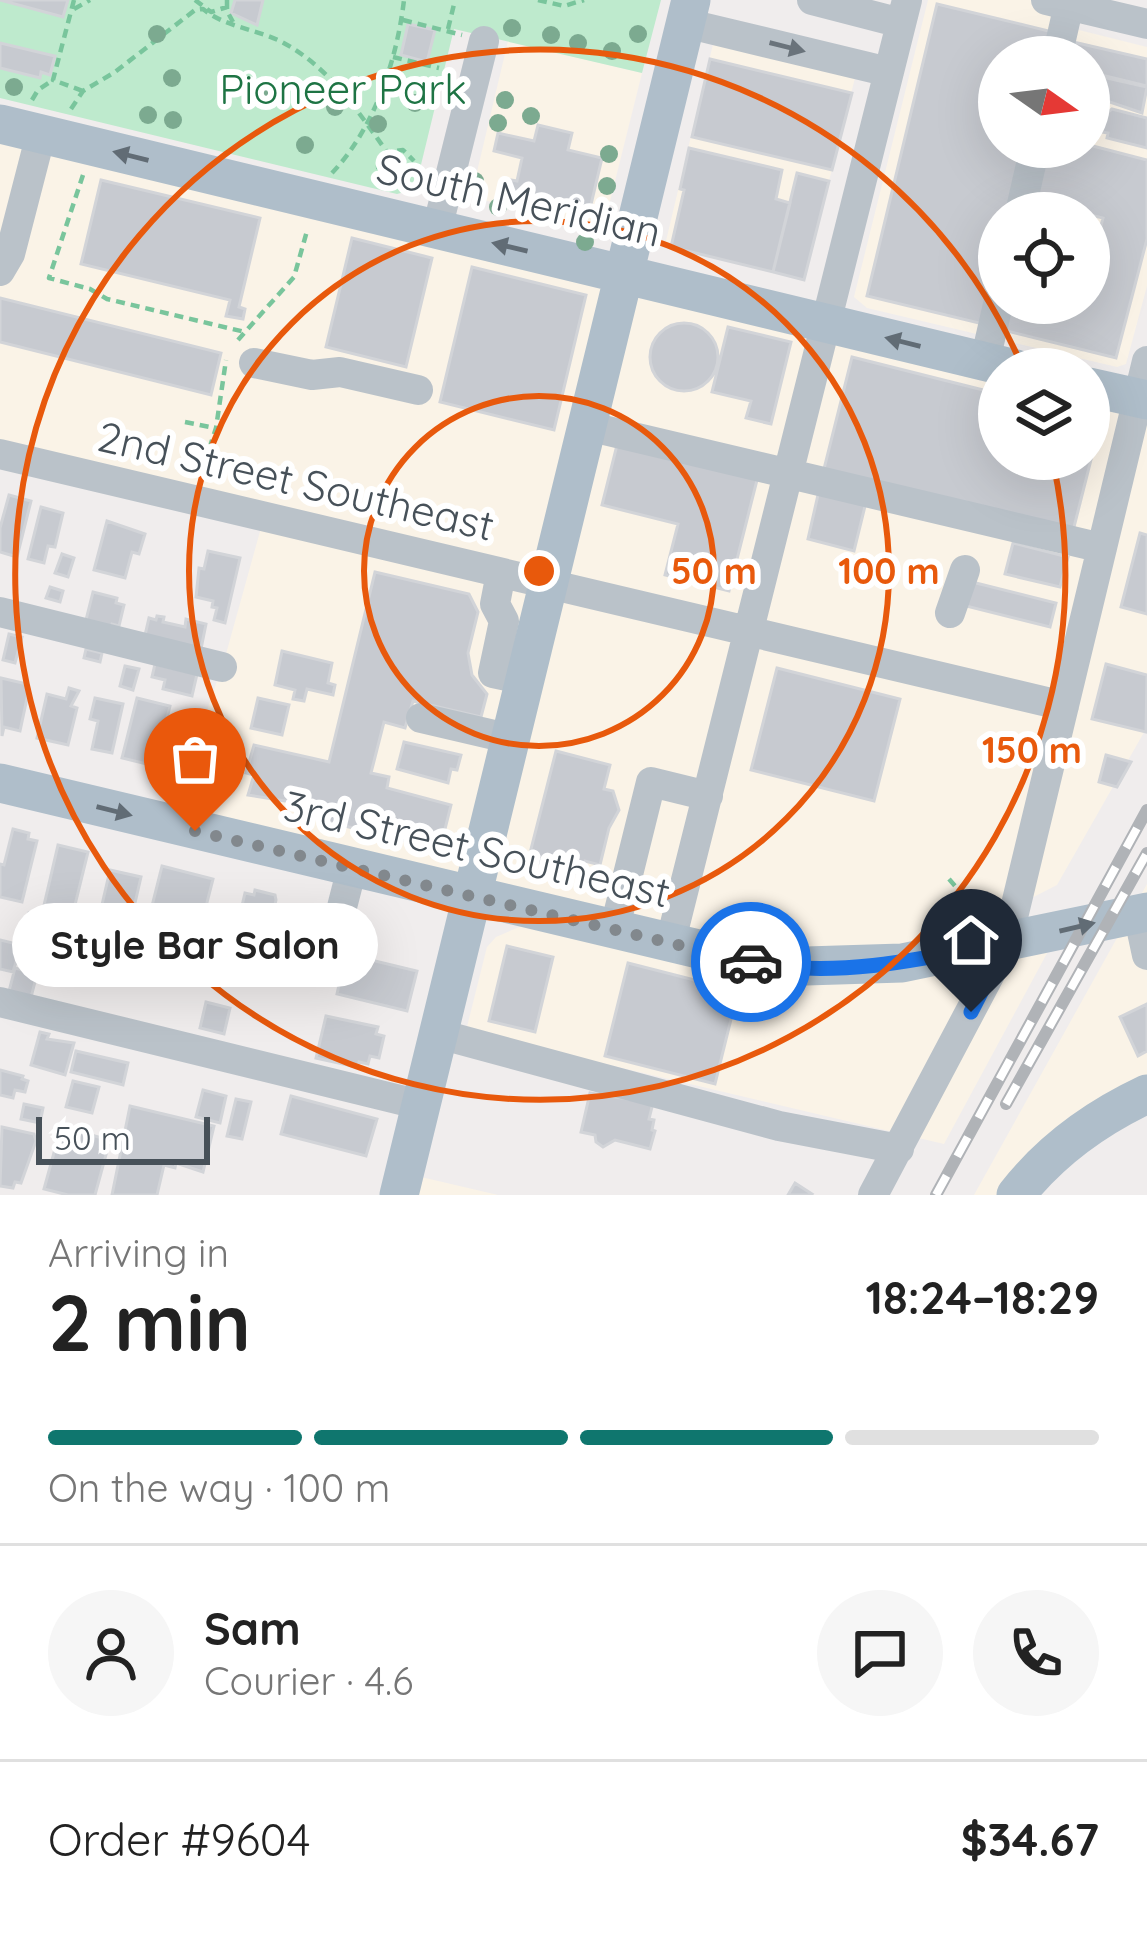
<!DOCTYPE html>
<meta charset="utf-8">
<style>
body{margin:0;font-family:Quicksand,sans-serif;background:#f6f6f6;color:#222;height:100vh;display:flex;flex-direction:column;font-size:45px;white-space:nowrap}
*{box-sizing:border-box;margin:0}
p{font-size:39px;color:#767676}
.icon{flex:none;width:66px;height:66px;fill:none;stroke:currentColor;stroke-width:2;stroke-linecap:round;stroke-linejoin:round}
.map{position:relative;height:1195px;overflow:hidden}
.side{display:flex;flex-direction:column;background:#fff;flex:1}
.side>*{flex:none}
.needle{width:78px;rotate:104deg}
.tools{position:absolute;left:978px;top:36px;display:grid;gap:24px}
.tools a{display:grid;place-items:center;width:132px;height:132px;border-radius:50%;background:#fff;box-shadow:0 12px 48px #0002;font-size:60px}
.scale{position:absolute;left:36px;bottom:30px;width:174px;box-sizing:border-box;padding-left:12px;border:6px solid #475159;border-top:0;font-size:33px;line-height:42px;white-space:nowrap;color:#475159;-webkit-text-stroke:9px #fff;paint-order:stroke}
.pin{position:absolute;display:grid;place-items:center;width:102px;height:102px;color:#fff;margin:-123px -51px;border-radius:50% 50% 50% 0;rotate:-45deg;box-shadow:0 0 12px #0007}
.pin .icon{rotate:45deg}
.courier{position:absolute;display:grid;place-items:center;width:120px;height:120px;margin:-60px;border:9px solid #1a73e8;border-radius:50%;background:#fff;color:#222;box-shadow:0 3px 15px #0007}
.bubble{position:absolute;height:84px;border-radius:42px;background:#fff;box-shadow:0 12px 48px #0002;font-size:39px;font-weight:800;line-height:84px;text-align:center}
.headline em{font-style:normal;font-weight:800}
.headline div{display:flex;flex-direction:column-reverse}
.headline{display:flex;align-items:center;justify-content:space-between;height:204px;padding:0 48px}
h1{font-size:78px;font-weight:800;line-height:90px}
.bar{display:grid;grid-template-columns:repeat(4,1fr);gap:18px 12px;align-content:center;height:144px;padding:0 48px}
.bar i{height:15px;border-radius:9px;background:#e0e0e0}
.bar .on{background:#0f766e}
.bar p{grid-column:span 4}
.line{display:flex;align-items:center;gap:30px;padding:0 48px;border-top:3px solid #e0e0e0}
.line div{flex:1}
.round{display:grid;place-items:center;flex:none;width:126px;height:126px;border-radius:63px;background:#f6f6f6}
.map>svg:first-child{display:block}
</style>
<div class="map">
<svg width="1147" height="1195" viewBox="0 0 1147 1195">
<rect width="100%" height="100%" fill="#f0eded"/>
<!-- commercial -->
<path fill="#faf3e7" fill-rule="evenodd" d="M928 0H1064L1059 25 1147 47V286L1126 364 1117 367 867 308 854 297ZM999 57H1089V147H999ZM999 213H1089V303H999Z
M714 40 856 74 804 280 665 245Z
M508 41 642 73 603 229 471 197Z
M0 124 999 369V459H1089V387L1147 402V727L1057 885 1016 906 1008 941 1059 931 944 1144 466 1031 487 947 496 937 526 924 169 824 226 654 264 517 0 454Z
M1147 884V1094L1016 1195H974Z
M404 1173 498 1195H399Z"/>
<!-- green -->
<path fill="#beeacd" d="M0 0H661L642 73 454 29 418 177 408 191 397 194 0 98Z"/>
<!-- building -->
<path fill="#c7cad0" stroke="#d2d4d8" stroke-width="3" d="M0 0H68L63 17Z
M235 0H263L257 25 231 13Z
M937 4 1053 32 1047 57H999V147H1026L1010 213H999V257L983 324 867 296Z
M408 24 435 30 427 62 401 55Z
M1069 41 1147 59V86L1089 72V57H1065Z
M0 43 55 56 50 75 41 72 40 78 0 68Z
M710 59 852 93 832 170 692 137Z
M1089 74 1147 87 1142 113 1089 95Z
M1112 109 1147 118V148L1107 138 1108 133 1102 132 1107 113Z
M538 125 572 133 568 150 602 158 589 213 502 192 505 179 517 181 522 158 494 151 498 133 534 141Z
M1089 145 1147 160V239L1116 358 999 329 1005 303H1089V278L1099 281 1104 263 1092 260 1103 218 1031 200 1045 147Z
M689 148 782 170 776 199 790 203 773 272 671 247 684 190 680 189Z
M797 173 829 181 804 280 773 272Z
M101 180 260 218 239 307 245 309 243 319 226 316 230 300 81 264Z
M352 238 432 258 406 367 326 347Z
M472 267 586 295 554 430 440 402Z
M0 298 221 353 211 395 0 342Z
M650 357a34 34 0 1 1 68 0a34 34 0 1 1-68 0Z
M728 327 791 342 771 424 746 418 751 401 712 392Z
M852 357 999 394V459H1089V417L1101 420 1073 531 824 469Z
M618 441 758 476 729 591 665 575 678 524 602 505Z
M820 486 867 498 854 551 808 539Z
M9 495 31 501 17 557 0 552V528Z
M41 507 63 513 55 547 48 546 44 563 28 559Z
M107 521 145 534 139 554 132 552 125 578 94 570Z
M1140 533 1147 535V614L1121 607Z
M1013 543 1068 557 1060 587 1005 574Z
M208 551 240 558 225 623 214 620 217 608 212 607 213 601 196 597 199 568 204 569Z
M62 554 74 558 68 577 55 573Z
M375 572 469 594 478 612 468 653 472 675 487 694 481 717 413 701 405 728 384 722 371 773 389 777 387 788 451 805 440 849 320 820 322 807 248 795 254 775 246 773 254 745 329 762Z
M968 581 1056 603 1050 627 962 605Z
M50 587 63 591 60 602 46 598Z
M93 592 117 598 116 603 124 605 119 626 112 624 109 635 84 628Z
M157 616 164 617 163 622 185 627 186 619 206 624 201 649 143 644 149 618 156 620Z
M9 634 22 637 15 663 3 660Z
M86 649 102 653 100 662 84 658Z
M282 651 332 663 328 683 335 685 333 695 307 689 304 701 293 699 295 690 275 685Z
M155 664 197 674 192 696 163 689 165 680 152 677Z
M1106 664 1147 675 1146 732 1092 719Z
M125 666 139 669 133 690 120 686Z
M777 668 900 699 874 801 751 770Z
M1 678 27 684 29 689 20 731 4 727 2 736Z
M69 688 79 691 71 706 77 708 68 745 37 738 47 694 66 699Z
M95 698 123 704 112 753 92 749 98 721 90 719Z
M137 698 170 706 155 766 122 758Z
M258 698 289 705 282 735 251 728Z
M404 742 461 755 457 770 451 769 448 783 397 769Z
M556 751 610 765 604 789 613 791 619 810 609 828 600 865 585 861 582 875 528 861Z
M1106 755 1131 762 1117 787 1099 782Z
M13 829 29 833 28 839 37 841 22 902 0 897V864L4 865Z
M58 845 88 852 71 921 42 914Z
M162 866 213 879 202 922 152 906Z
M110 870 141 877 126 942 95 935Z
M255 890 275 895 276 900 263 955 232 948 245 893 254 895Z
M141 908 165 915 156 949 145 946 143 954 130 951Z
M29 913 53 919 44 948 24 938Z
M0 940 21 945 13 972 0 969Z
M507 946 553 957 535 1032 489 1021Z
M346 954 417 971 407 1011 337 994Z
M628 963 738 991 715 1084 605 1056Z
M15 968 37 974 29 1005 7 999Z
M206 1002 230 1008 224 1034 200 1028Z
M1147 1004V1051L1138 1056 1120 1017Z
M326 1016 378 1027 376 1034 384 1036 379 1058 370 1056 368 1064 359 1062 357 1067 316 1058Z
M40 1032 49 1034 47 1039 74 1043 65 1075 31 1065Z
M76 1051 128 1063 123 1085 71 1072Z
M0 1070 23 1076 22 1079 28 1081 25 1092 15 1090 13 1098 0 1095Z
M73 1081 99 1087 92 1113 66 1107Z
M203 1090 226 1096 220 1123 196 1117Z
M590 1093 653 1103 649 1119 654 1120 652 1130 655 1131 650 1149 615 1140 603 1147 596 1142 595 1135 581 1132Z
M291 1096 377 1119 366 1156 281 1134Z
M236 1099 251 1102 242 1139 227 1136Z
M24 1104 43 1108 40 1123 21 1119Z
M130 1106 214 1126 203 1172 176 1163 175 1168 164 1165 157 1195H112Z
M2 1127 34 1134 36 1141 21 1183 15 1182 13 1188 0 1186Z
M61 1127 110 1140 95 1195H68L44 1189Z
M795 1183 812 1194 811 1195H788Z"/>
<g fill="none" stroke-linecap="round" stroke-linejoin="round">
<!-- path -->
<path stroke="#79c59c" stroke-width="4.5" stroke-dasharray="9 6" stroke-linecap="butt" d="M74 0 53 80 83 91
M195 0 211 12 227 7
M227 0V11L233 22
M538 0 564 6 584 0
M74 9 90 0
M403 20 462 35
M448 29 455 0
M393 57 439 68
M32 100 38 90 53 80
M71 109 83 91 115 72 195 10 203 9C225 27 256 29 282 42 329 67 357 110 387 152
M332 173C374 129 397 60 404 0
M83 175 49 278 90 289 107 299 245 332
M380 184 378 166 387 152 403 150 414 161
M238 340 294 277 307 231
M185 422 215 428
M200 477 216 428 226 360
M949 879 980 915"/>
<!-- minor -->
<path stroke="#bac2c9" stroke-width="30" d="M812 0 901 23
M1046 0 1147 24
M685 23 889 72
M1057 57 1070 0
M1020 213 1035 147
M437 229 484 41
M0 271 10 254 41 134
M985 361 999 300
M254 363 312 375 340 372 418 390
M587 426 1102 548
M0 454 1064 706
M501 573 495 604 504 621 493 673 526 680
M0 612 222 667
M950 613 965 570
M421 718 511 739
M341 911 352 868
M1138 913 1147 955
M614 931 651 782 708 796
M670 944 907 0
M0 1002 421 1105
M439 1034 779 1126 899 1149
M873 1195 1007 942 1147 361"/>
<!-- major -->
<path stroke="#afbeca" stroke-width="39" d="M0 124 1016 369
M1089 387 1147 400
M0 783 774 967 902 963 1147 912
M399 1195 691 0
M1016 1195C1051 1150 1096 1118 1147 1094"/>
<!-- rail casing -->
<g stroke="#b0b3b7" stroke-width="12">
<path id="rail" d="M1006 1104 1147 853
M936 1195 1147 810"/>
</g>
<!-- rail -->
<use href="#rail" stroke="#fff" stroke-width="8" stroke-dasharray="22" stroke-linecap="butt"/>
</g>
<!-- trees -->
<g fill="#7caa90">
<circle cx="512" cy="28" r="9"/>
<circle cx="157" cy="34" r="9"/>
<circle cx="638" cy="34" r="9"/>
<circle cx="551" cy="35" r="9"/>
<circle cx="578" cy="43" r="9"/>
<circle cx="612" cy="51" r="9"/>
<circle cx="172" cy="78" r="9"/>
<circle cx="14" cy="87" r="9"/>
<circle cx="266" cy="93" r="9"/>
<circle cx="505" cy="100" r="9"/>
<circle cx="415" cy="103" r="9"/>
<circle cx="335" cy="107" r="9"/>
<circle cx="148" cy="115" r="9"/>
<circle cx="531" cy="116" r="9"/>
<circle cx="173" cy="120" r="9"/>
<circle cx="498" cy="123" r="9"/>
<circle cx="378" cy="124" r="9"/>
<circle cx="305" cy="145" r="9"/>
<circle cx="609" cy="154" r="9"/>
<circle cx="475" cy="181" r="9"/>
<circle cx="607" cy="186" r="9"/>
<circle cx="498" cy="207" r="9"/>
<circle cx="585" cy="242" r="9"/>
</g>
<!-- one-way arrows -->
<defs><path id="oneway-solid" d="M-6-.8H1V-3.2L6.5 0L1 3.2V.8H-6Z" transform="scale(3)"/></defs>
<use fill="#6a737b" href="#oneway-solid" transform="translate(787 47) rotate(14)"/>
<g fill="#616c75">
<use href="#oneway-solid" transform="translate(131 156) rotate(-166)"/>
<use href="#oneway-solid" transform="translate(510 247) rotate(-167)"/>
<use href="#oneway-solid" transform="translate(903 342) rotate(-166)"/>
<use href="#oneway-solid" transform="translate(114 811) rotate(14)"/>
<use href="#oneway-solid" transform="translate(1077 927) rotate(-13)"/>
</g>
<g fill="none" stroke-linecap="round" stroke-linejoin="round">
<!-- done -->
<path stroke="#82888d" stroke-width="12" stroke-dasharray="0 21.6" d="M195 831 751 962"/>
<!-- route -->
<path stroke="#1a73e8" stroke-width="15" d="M751 962C836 979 924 959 1007 942L971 1012"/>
</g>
<!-- distance rings -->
<g fill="none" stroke="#e8590c" stroke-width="6">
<circle cx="539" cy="571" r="175"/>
<circle cx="539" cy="571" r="350"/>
<path d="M1053 462A525 525 0 1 1 1022 366"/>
</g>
<g text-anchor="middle" stroke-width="12" stroke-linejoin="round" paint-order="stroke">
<!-- park labels -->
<g font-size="42" fill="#1e7444" stroke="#fff">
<text x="343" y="104">Pioneer Park</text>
</g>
<!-- street labels -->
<g font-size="42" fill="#475159" stroke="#fff">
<text transform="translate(519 200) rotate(13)" y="15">South Meridian</text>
<text transform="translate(296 481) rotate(13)" y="15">2nd Street Southeast</text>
<text transform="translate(477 849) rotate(13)" y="15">3rd Street Southeast</text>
</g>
</g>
<circle cx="539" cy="571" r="18" fill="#e8590c" stroke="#fff" stroke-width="6"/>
<g font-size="36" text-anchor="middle" font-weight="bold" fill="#e8590c" stroke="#fff" stroke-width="12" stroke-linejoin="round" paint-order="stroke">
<text x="714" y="584">50 m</text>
<text x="889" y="584">100 m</text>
<text x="1032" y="763">150 m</text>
</g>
</svg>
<div class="tools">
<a><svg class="needle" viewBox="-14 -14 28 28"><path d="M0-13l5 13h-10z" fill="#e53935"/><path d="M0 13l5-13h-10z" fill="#767676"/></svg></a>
<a><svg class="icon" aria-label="locate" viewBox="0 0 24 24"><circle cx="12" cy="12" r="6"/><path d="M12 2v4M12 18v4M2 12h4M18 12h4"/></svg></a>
<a><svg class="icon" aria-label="layers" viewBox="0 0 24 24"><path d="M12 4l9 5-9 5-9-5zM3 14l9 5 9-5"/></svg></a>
</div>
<div class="scale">50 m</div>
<div class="pin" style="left:195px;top:831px;background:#ea580c"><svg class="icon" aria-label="bag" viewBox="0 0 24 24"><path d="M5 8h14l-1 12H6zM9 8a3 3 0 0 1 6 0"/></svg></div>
<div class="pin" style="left:971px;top:1012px;background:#1f2937"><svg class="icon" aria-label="home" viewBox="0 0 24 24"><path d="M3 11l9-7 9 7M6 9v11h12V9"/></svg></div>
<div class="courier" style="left:751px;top:962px"><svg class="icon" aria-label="car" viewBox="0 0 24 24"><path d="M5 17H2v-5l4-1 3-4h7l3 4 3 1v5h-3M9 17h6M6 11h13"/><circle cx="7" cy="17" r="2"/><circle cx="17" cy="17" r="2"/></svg></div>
<div class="bubble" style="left:12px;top:903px;width:366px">Style Bar Salon</div>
</div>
<section class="side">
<div class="headline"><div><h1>2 min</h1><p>Arriving in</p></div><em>18:24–18:29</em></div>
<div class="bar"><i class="on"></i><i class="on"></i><i class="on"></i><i></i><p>On the way · 100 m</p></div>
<div class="line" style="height:216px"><a class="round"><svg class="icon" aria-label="person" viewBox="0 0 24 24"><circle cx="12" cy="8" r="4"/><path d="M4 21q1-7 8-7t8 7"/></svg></a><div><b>Sam</b><p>Courier · 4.6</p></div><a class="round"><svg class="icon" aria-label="chat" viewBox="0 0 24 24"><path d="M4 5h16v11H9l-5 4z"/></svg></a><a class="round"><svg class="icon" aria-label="phone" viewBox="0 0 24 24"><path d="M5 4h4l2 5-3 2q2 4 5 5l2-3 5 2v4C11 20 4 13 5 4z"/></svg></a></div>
<div class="line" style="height:156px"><div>Order #9604</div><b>$34.67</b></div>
</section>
